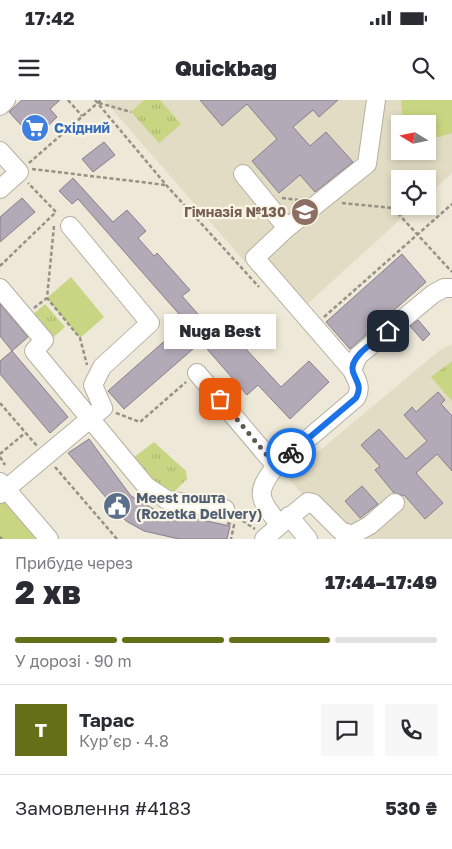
<!DOCTYPE html>
<html lang="uk">
<meta charset="utf-8">
<style>
body{margin:0;font-family:"Golos Text",sans-serif;background:#f7f7f7;color:#2b2b33;height:100vh;display:flex;flex-direction:column;font-size:19px;white-space:nowrap}
*{box-sizing:border-box;margin:0}
p{font-size:16px;color:#7c7c81}
.icon{flex:none;width:28px;height:28px;fill:none;stroke:currentColor;stroke-width:2;stroke-linecap:round;stroke-linejoin:round}
.map{position:relative;height:439px;overflow:hidden}
.side{display:flex;flex-direction:column;background:#fff;flex:1}
.side>*{flex:none}
.needle{width:32px;rotate:280deg}
.fabs{position:absolute;left:391px;top:15px;display:grid;gap:10px}
.fabs a{display:grid;place-items:center;width:45px;height:45px;border-radius:0px;background:#fff;box-shadow:0 2px 8px #0003;font-size:25px}
.pin{position:absolute;display:grid;place-items:center;width:42px;height:42px;color:#fff;margin:-21px;border-radius:10px;box-shadow:0 2px 8px #0006}
.courier{position:absolute;display:grid;place-items:center;width:50px;height:50px;margin:-25px;border:4px solid #1a73e8;border-radius:50%;background:#fff;color:#222;box-shadow:0 1px 6px #0007}
.bubble{position:absolute;height:35px;border-radius:0px;background:#fff;box-shadow:0 2px 8px #0003;font-size:16px;font-weight:800;line-height:35px;text-align:center}
.headline em{font-style:normal;font-weight:800}
.headline div{display:flex;flex-direction:column-reverse}
.headline{display:flex;align-items:center;justify-content:space-between;height:85px;padding:0 15px}
h1{font-size:32px;font-weight:800;line-height:38px}
.bar{display:grid;grid-template-columns:repeat(4,1fr);gap:8px 5px;align-content:center;height:60px;padding:0 15px}
.bar i{height:6px;border-radius:4px;background:#e1e1e2}
.bar .on{background:#646f18}
.bar p{grid-column:span 4}
.line{display:flex;align-items:center;gap:12px;padding:0 15px;border-top:1px solid #e1e1e2}
.line div{flex:1}
.round{display:grid;place-items:center;flex:none;width:52px;height:52px;border-radius:0px;background:#f7f7f7}
.status{display:flex;justify-content:space-between;align-items:center;height:35px;padding:0 25px;background:#fff;direction:ltr}
.status svg{height:14px;fill:currentColor}
header{display:flex;justify-content:space-between;align-items:center;height:65px;padding:0 15px;background:#fff;font-size:22px;font-weight:800}
.map>svg:first-child{display:block}
</style>
<div class="status"><b>17:42</b><svg viewBox="0 0 49 12"><path d="M0 12V9h3v3zM5 12V6h3v6zM10 12V3h3v9zM15 12V0h3v12zM26 1h20v11H26zM47 4h2v5h-2z"/></svg></div>
<header><svg class="icon" aria-label="menu" viewBox="0 0 24 24"><path d="M4 6h16M4 12h16M4 18h16"/></svg>Quickbag<svg class="icon" aria-label="search" viewBox="0 0 24 24"><circle cx="10" cy="10" r="6"/><path d="M15 15l6 6"/></svg></header>
<div class="map">
<svg width="452" height="439" viewBox="0 0 452 439">
<defs>
<pattern id="park-tufts" width="24" height="20" patternUnits="userSpaceOnUse" patternTransform="scale(1.25)"><rect width="24" height="20" fill="#c8d583"/><path d="M3 7l-1-3M5 7V3M7 7l1-3M15 17l-1-3M17 17v-4M19 17l1-3" fill="none" stroke="#abb670"/></pattern>
</defs>
<rect width="100%" height="100%" fill="#ede8d7"/>
<!-- built -->
<path fill="#e3dcc4" fill-rule="evenodd" d="M104 0H452V73L428 95V79H400V106H415L293 217ZM400 24H428V51H400Z
M452 244V439H338L288 377 440 250Z"/>
<!-- green -->
<path fill="#c8d583" d="M401 0H452V33L439 37 428 36V24H407L402 15Z
M71 177 104 217 80 238 47 198Z
M0 382 49 439H0Z"/>
<!-- park -->
<path fill="url(#park-tufts)" d="M144 0H160L181 24 159 43 131 12Z
M45 204 65 227 49 241 29 218Z
M452 261V301L431 277Z
M154 342 186 371 187 379 174 392 150 378 133 358Z"/>
<!-- building -->
<path fill="#b3aab8" stroke="#877e8c" d="M22 0H60L50 9 57 17 34 39 9 12Z
M200 0H338L319 17 313 10 293 27 310 46 326 32 353 62 315 92 300 75 279 93 252 61 277 39 247 4 222 26Z
M104 42 115 55 93 72 82 59Z
M73 78 113 122 127 110 146 131 138 138 154 156 157 153 190 190 182 196 213 231 222 223 281 287 309 261 329 282 290 319 258 285 247 295 201 242 124 309 108 291 186 222 78 99 72 104 59 91Z
M22 98 35 112 0 142V117Z
M402 154 426 182 350 249 326 222Z
M0 204 28 237 12 251 0 236Z
M418 220 430 234 423 241 410 226Z
M12 251 68 317 50 333 0 274V261Z
M438 292 445 300 441 304 452 316V371L437 354 416 373 443 403 425 419 405 396 394 393 375 370 380 366 361 345 379 329 406 359 427 341 404 315 412 307 416 312Z
M89 339 131 396 155 410 230 426 227 439H179L144 431 126 421 68 353Z
M362 386 378 404 360 418 345 401Z"/>
<g fill="none" stroke-linecap="round" stroke-linejoin="round">
<!-- minor casing -->
<g stroke="#b5b0a0" stroke-width="20">
<path id="minor" d="M0 6 6 0
M0 51 19 72 0 89
M243 74 287 128 255 158 352 270
M287 128 367 64 376 0
M0 188 44 240 34 251 146 386 167 400 225 409
M197 273 276 366
M0 382 49 439
M0 394 103 308 93 285 102 267 150 223 70 126
M289 416 308 439
M280 425 308 402 313 403 341 431 352 435 370 425 395 403
M264 439 280 425C259 399 254 393 276 366L356 298C362 286 357 281 352 270L358 256 433 194 444 188H452"/>
</g>
<!-- path -->
<path stroke="#959285" stroke-width="2.5" stroke-dasharray="4 2.5" stroke-linecap="butt" d="M68 0 82 16
M95 0 167 86 259 187
M99 3 131 12
M29 63 101 0
M32 69 166 85
M282 98 299 100
M342 103 393 108 452 172
M54 126 47 198 80 238 87 265
M0 166 56 112 28 83
M34 208 47 198
M324 217 452 104
M0 303 37 346
M116 313 140 322 186 282
M0 354 25 333
M0 357 5 365
M55 367 117 439
M237 417 255 429
M227 423 234 425 231 439
M0 437 2 439"/>
<!-- minor -->
<use href="#minor" stroke="#fff" stroke-width="18"/>
</g>
<g fill="none" stroke-linecap="round" stroke-linejoin="round">
<!-- done -->
<path stroke="#5d5a50" stroke-width="5" stroke-dasharray="0 9" d="M220 299 276 366 291 353"/>
<!-- route -->
<path stroke="#1a73e8" stroke-width="6" d="M291 353 356 298C362 286 357 283 353 272 348 256 378 240 388 231"/>
</g>
<!-- icons -->
<defs>
<g id="supermarket-disc" transform="scale(1.4375)"><circle r="9.5" fill="#3f7fe0" stroke="#faf5e4"/><path d="M-6-5.5h2.5l.6 2H6L4.5 2H-2.5L-4.4-4H-6ZM-1.5 3.2a1.3 1.3 0 1 0 .1 0ZM3 3.2a1.3 1.3 0 1 0 .1 0Z" fill="#fff"/></g>
<g id="school-disc" transform="scale(1.4375)"><circle r="9.5" fill="#8d6e63" stroke="#faf5e4"/><path d="M0-5L7-2L0 1L-7-2ZM-4 1L0 2.5L4 1V4Q0 6-4 4Z" fill="#fff"/></g>
<g id="civic-disc" transform="scale(1.4375)"><circle r="9.5" fill="#5c6f8a" stroke="#faf5e4"/><path d="M-.6-6.5H3V-4.5H.6V-3L4-1V1h2V6H-6V1h2V-1L-.6-3ZM-1.2 2.5V6h2.4V2.5Z" fill="#fff"/></g>
</defs>
<g fill-rule="evenodd">
<use href="#supermarket-disc" x="35" y="28"/>
<use href="#school-disc" x="305" y="112"/>
<use href="#civic-disc" x="117" y="406"/>
</g>
<g text-anchor="middle" stroke-width="4.5" stroke-linejoin="round" paint-order="stroke">
<!-- shop labels -->
<g font-size="14" font-weight="bold" fill="#366cbe" stroke="#faf5e4" text-anchor="start">
<text x="54" y="33">Східний</text>
</g>
<!-- education labels -->
<g font-size="14" font-weight="bold" fill="#785e54" stroke="#faf5e4" text-anchor="end">
<text x="286" y="117">Гімназія №130</text>
</g>
<!-- service labels -->
<g font-size="14" font-weight="bold" fill="#4e5e75" stroke="#faf5e4" text-anchor="start">
<text x="136" y="403">Meest пошта<tspan x="136" dy="16">(Rozetka Delivery)</tspan></text>
</g>
</g>
</svg>
<div class="fabs">
<a><svg class="needle" viewBox="-14 -14 28 28"><path d="M0-13l5 13h-10z" fill="#e53935"/><path d="M0 13l5-13h-10z" fill="#7c7c81"/></svg></a>
<a><svg class="icon" aria-label="locate" viewBox="0 0 24 24"><circle cx="12" cy="12" r="6"/><path d="M12 2v4M12 18v4M2 12h4M18 12h4"/></svg></a>
</div>
<div class="pin" style="left:220px;top:299px;background:#ea580c"><svg class="icon" aria-label="bag" viewBox="0 0 24 24"><path d="M5 8h14l-1 12H6zM9 8a3 3 0 0 1 6 0"/></svg></div>
<div class="pin" style="left:388px;top:231px;background:#1f2937"><svg class="icon" aria-label="home" viewBox="0 0 24 24"><path d="M3 11l9-7 9 7M6 9v11h12V9"/></svg></div>
<div class="courier" style="left:291px;top:353px"><svg class="icon" aria-label="bike" viewBox="0 0 24 24"><circle cx="6" cy="16" r="4"/><circle cx="18" cy="16" r="4"/><path d="M6 16l4-8h5l3 8M10 8l3 8H6M13 5h3"/></svg></div>
<div class="bubble" style="left:164px;top:214px;width:112px">Nuga Best</div>
</div>
<section class="side">
<div class="headline"><div><h1>2 хв</h1><p>Прибуде через</p></div><em>17:44–17:49</em></div>
<div class="bar"><i class="on"></i><i class="on"></i><i class="on"></i><i></i><p>У дорозі · 90 m</p></div>
<div class="line" style="height:90px"><b class="round" style="background:#646f18;color:#fff">Т</b><div><b>Тарас</b><p>Кур’єр · 4.8</p></div><a class="round"><svg class="icon" aria-label="chat" viewBox="0 0 24 24"><path d="M4 5h16v11H9l-5 4z"/></svg></a><a class="round"><svg class="icon" aria-label="phone" viewBox="0 0 24 24"><path d="M5 4h4l2 5-3 2q2 4 5 5l2-3 5 2v4C11 20 4 13 5 4z"/></svg></a></div>
<div class="line" style="height:65px"><div>Замовлення #4183</div><b>530 ₴</b></div>
</section>
